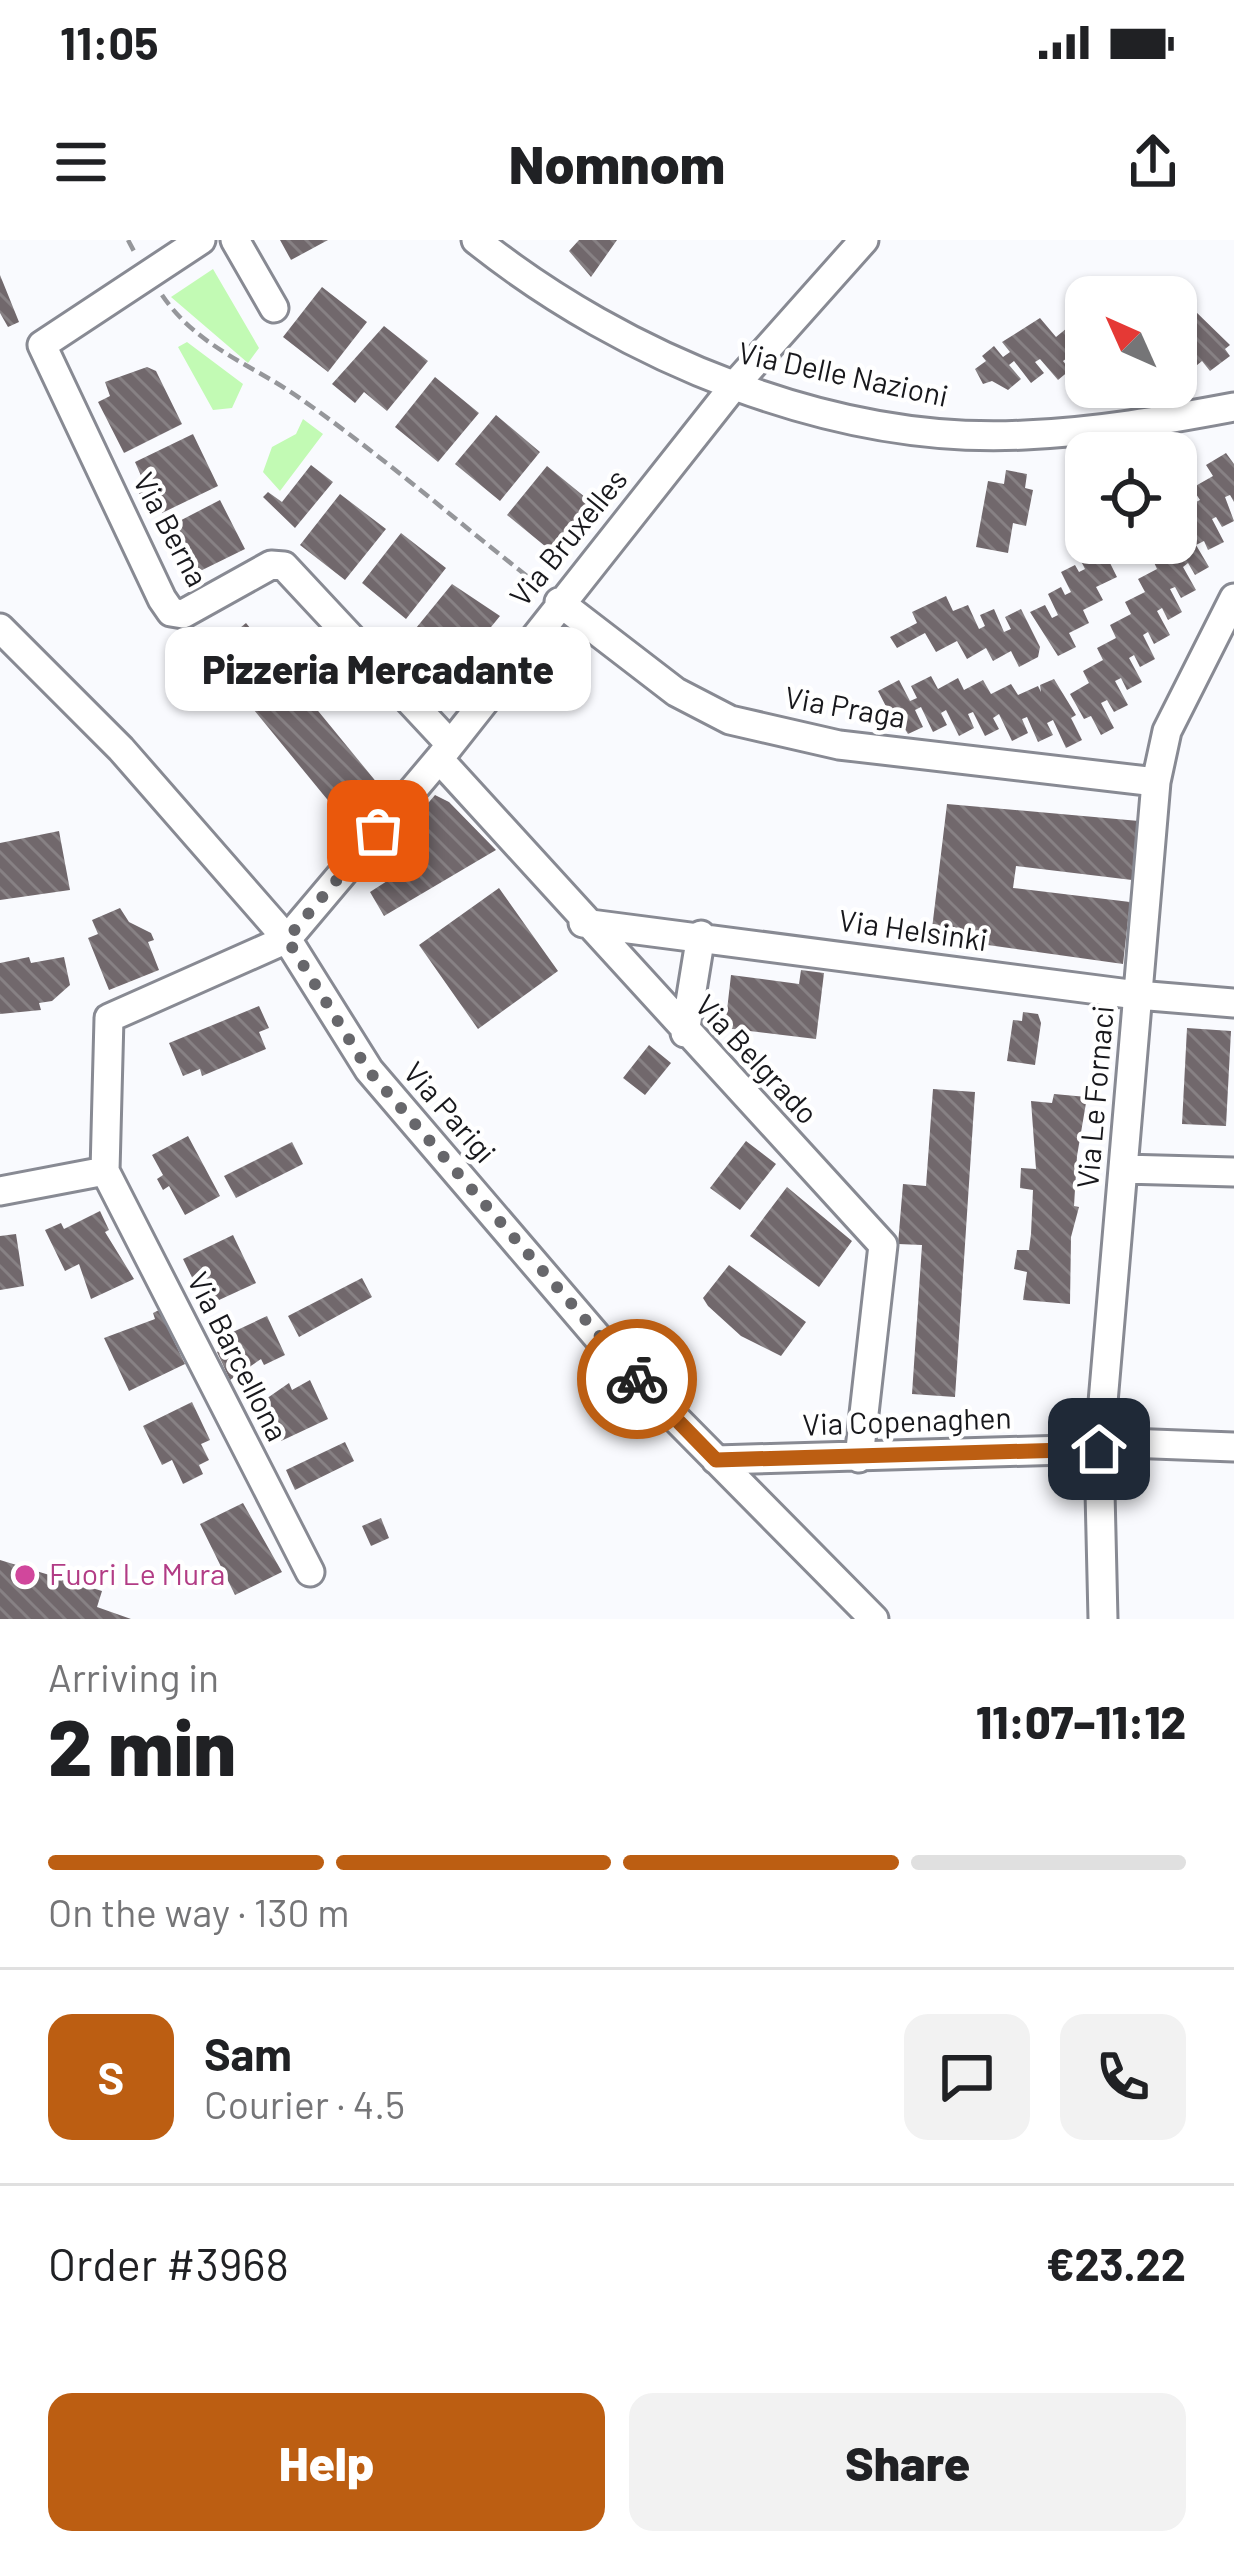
<!DOCTYPE html>
<meta charset="utf-8">
<style>
body{margin:0;font-family:Barlow,sans-serif;background:#f2f2f2;color:#202124;height:100vh;display:flex;flex-direction:column;font-size:45px;white-space:nowrap}
*{box-sizing:border-box;margin:0}
p{font-size:39px;color:#757577}
.icon{flex:none;width:66px;height:66px;fill:none;stroke:currentColor;stroke-width:2;stroke-linecap:round;stroke-linejoin:round}
.map{position:relative;height:1379px;overflow:hidden}
.sheet{display:flex;flex-direction:column;background:#fff;flex:1}
.sheet>*{flex:none}
.needle{width:78px;rotate:315deg}
.tools{position:absolute;left:1065px;top:36px;display:grid;gap:24px}
.tools a{display:grid;place-items:center;width:132px;height:132px;border-radius:24px;background:#fff;box-shadow:0 3px 9px #0004;font-size:60px}
.pin{position:absolute;display:grid;place-items:center;width:102px;height:102px;color:#fff;margin:-51px;border-radius:24px;box-shadow:0 6px 18px #0006}
.courier{position:absolute;display:grid;place-items:center;width:120px;height:120px;margin:-60px;border:9px solid #bc5e12;border-radius:50%;background:#fff;color:#222;box-shadow:0 3px 15px #0007}
.bubble{position:absolute;height:84px;border-radius:24px;background:#fff;box-shadow:0 3px 9px #0004;font-size:39px;font-weight:800;line-height:84px;text-align:center}
.headline em{font-style:normal;font-weight:800}
.headline div{display:flex;flex-direction:column-reverse}
.headline{display:flex;align-items:center;justify-content:space-between;height:204px;padding:0 48px}
h1{font-size:78px;font-weight:800;line-height:90px}
.bar{display:grid;grid-template-columns:repeat(4,1fr);gap:18px 12px;align-content:center;height:144px;padding:0 48px}
.bar i{height:15px;border-radius:9px;background:#e0e0e0}
.bar .current{background:#bc5e12}
.bar p{grid-column:span 4}
.line{display:flex;align-items:center;gap:30px;padding:0 48px;border-top:3px solid #e0e0e0}
.line div{flex:1}
.round{display:grid;place-items:center;flex:none;width:126px;height:126px;border-radius:24px;background:#f2f2f2}
.primary-button{display:flex;gap:24px;margin-top:auto;padding:24px 48px}
.primary-button a{flex:1;height:138px;border-radius:24px;background:#bc5e12;color:#fff;font-size:48px;font-weight:800;line-height:138px;text-align:center}
.primary-button a+a{background:#f2f2f2;color:#202124}
.status{display:flex;justify-content:space-between;align-items:center;height:84px;padding:0 60px;background:#fff;direction:ltr}
.status svg{height:33px;fill:currentColor}
header{display:flex;justify-content:space-between;align-items:center;height:156px;padding:0 48px;background:#fff;font-size:54px;font-weight:800}
.map>svg:first-child{display:block}
</style>
<div class="status"><b>11:05</b><svg viewBox="0 0 49 12"><path d="M0 12V9h3v3zM5 12V6h3v6zM10 12V3h3v9zM15 12V0h3v12zM26 1h20v11H26zM47 4h2v5h-2z"/></svg></div>
<header><svg class="icon" aria-label="menu" viewBox="0 0 24 24"><path d="M4 6h16M4 12h16M4 18h16"/></svg>Nomnom<svg class="icon" aria-label="share" viewBox="0 0 24 24"><path d="M12 15V3M7 8l5-5 5 5M5 13v7h14v-7"/></svg></header>
<div class="map">
<svg width="1234" height="1379" viewBox="0 0 1234 1379">
<defs>
<pattern id="building-back-hatch" width="6" height="6" patternUnits="userSpaceOnUse" patternTransform="scale(3)"><rect width="6" height="6" fill="#71686c"/><path d="M-1 5l2 2M0 0l6 6M5-1l2 2" fill="none" stroke="#878184"/></pattern>
</defs>
<rect width="100%" height="100%" fill="#f9fafe"/>
<!-- park -->
<path fill="#c2fab4" d="M213 29 259 108 248 123 171 57Z
M187 102 243 144 232 168 213 170 178 107Z
M303 179 323 194 280 251 263 232 272 207 296 194Z"/>
<!-- building -->
<path fill="url(#building-back-hatch)" d="M280 0H328L291 20Z
M579 0H617L591 37 569 11Z
M0 35 19 82 8 87 0 73Z
M322 47 367 82 328 132 283 97Z
M1193 69 1230 105 1225 109 1230 116 1210 131 1202 121 1191 130 1176 111V72L1181 79Z
M1040 78 1056 97 1072 84 1082 96 1086 92V142L1067 118 1063 121 1070 130 1058 140 1040 119 1035 122 1044 133 1031 143 1014 121 1009 125 1021 139 1008 150 992 141 983 144 975 129 986 121 982 116 994 106 1003 117 1010 112 1002 102Z
M384 86 428 121 387 171 364 152 355 163 332 144Z
M147 127 156 131 182 184 124 213 98 162 110 156 105 142Z
M435 137 479 173 438 222 395 187Z
M496 175 540 212 500 261 455 224Z
M193 194 218 246 162 273 153 254H139L145 245 135 222Z
M1226 213 1234 224V262L1230 255 1225 257 1234 281 1222 287 1216 277 1212 279 1224 302 1208 310 1204 301 1196 305 1209 327 1195 335 1188 323 1183 327 1196 350 1181 358 1175 347 1170 349 1182 372 1168 380 1162 368 1157 371 1170 395 1154 404 1148 392 1143 395 1155 419 1140 427 1134 415 1129 418 1142 442 1127 450 1121 438 1115 441 1128 465 1114 472 1107 460 1101 463 1114 488 1101 495 1091 476 1084 479 1070 454 1089 443 1083 431 1103 420 1097 408 1116 398 1110 385 1131 374 1125 362 1145 352 1138 339 1157 329 1151 316 1176 303V288L1187 282 1180 270 1200 260 1192 248 1213 236 1206 225Z
M311 225 333 242 295 288 263 257 268 252 282 262Z
M547 226 591 262 551 311 507 275Z
M1006 230 1027 234 1025 248 1033 250 1026 286 1013 283 1008 313 976 307 988 241 1004 244Z
M340 254 386 289 345 340 300 305Z
M220 260 245 309 188 337 164 289Z
M401 293 446 328 406 379 362 343Z
M1085 303 1092 310 1099 303H1125L1130 313 1110 323 1117 337 1096 347 1103 360 1083 370 1089 383 1069 393 1076 407 1058 416 1030 372 1045 365 1052 378 1058 375 1048 354 1061 347 1065 355 1071 352 1061 332 1075 325 1079 332 1085 329 1075 309Z
M452 344 500 376 456 430 412 393Z
M946 356 953 371 968 365 979 389 985 386 980 375 994 369 1004 392 1011 389 1005 377 1021 369 1040 407 1038 417 1019 427 1011 411 993 421 986 408 967 419 957 401 936 412 925 393 897 408 890 397 917 383 912 372Z
M246 383 378 544 340 575 208 414Z
M931 436 938 449 958 438 964 450 983 440 991 454 1011 444 1018 455 1038 446 1041 452 1040 445 1054 439 1076 475 1071 478 1082 500 1066 508 1053 480 1047 483 1053 495 1038 502 1027 477 1022 479 1028 493 1012 501 999 474 993 478 999 489 985 496 973 472 968 474 974 488 959 496 946 470 941 473 947 485 933 492 921 467 915 470 923 487 908 494 903 486 887 485 891 476 878 451 899 440 910 461 917 458 911 446Z
M435 555 449 562 496 610 384 676 370 652 423 618 426 605 407 588Z
M947 564 1139 581 1132 640 1016 626 1013 648 1130 662 1123 724 931 697Z
M59 591 70 650 0 660V603Z
M499 648 558 731 478 789 419 705Z
M120 668 129 682 151 693 154 700 148 702 159 730 109 750 88 698 98 694 92 680Z
M29 717 31 723 64 717 70 745 52 761 39 763 41 770 0 774V723Z
M801 730 824 733 816 799 725 788 731 735 799 744Z
M259 766 269 788 259 792 266 809 202 836 200 829 183 836 169 803Z
M1023 772 1038 774 1041 783 1035 825 1007 821 1013 780 1022 781Z
M1187 788 1231 791 1226 886 1182 884Z
M649 805 671 823 645 855 623 838Z
M933 849 975 852 955 1157 912 1154 922 1005 898 1004 903 944 926 946Z
M1054 854 1087 857 1077 916 1074 966 1079 967 1071 997 1070 1064 1023 1060 1027 1032 1014 1029 1017 1010H1029L1031 994 1033 950 1020 948 1021 928 1036 929 1031 861 1052 863Z
M188 896 220 956 185 975 169 946 163 950 157 939 163 935 152 915Z
M746 901 776 924 740 970 710 948Z
M292 902 303 924 236 958 224 936Z
M787 947 852 1001 819 1047 750 996Z
M100 971 109 990 105 992 134 1039 91 1059 79 1024 65 1031 45 990 61 983 64 989Z
M16 994 24 1046 0 1050V996Z
M233 995 256 1043 206 1066 183 1019Z
M729 1025 806 1082 781 1116 741 1096 708 1066 703 1058Z
M362 1038 372 1057 299 1097 288 1076Z
M159 1070 185 1124 129 1151 104 1098 155 1079 153 1073Z
M267 1076 285 1115 264 1125 261 1119 230 1140 217 1112 224 1108 220 1098Z
M310 1140 328 1179 281 1201 263 1161 289 1143 292 1150Z
M192 1162 210 1200 201 1204 209 1220 199 1225 203 1234 183 1244 172 1220 162 1225 143 1186Z
M345 1202 354 1221 295 1250 286 1230Z
M243 1263 282 1332 235 1355 200 1284Z
M381 1278 389 1298 371 1306 362 1286Z
M0 1320 102 1351 97 1367 131 1379H0Z"/>
<g fill="none" stroke-linecap="round" stroke-linejoin="round">
<!-- minor casing -->
<g stroke="#888a93" stroke-width="33">
<path id="minor" d="M201 0 42 105 162 359 171 372 183 374 271 325 284 326 450 504
M235 0 274 68
M476 0C624 118 833 205 1025 195 1096 192 1165 180 1234 167
M559 362 676 452 730 480 839 505 1156 542
M0 388 121 509 287 699 369 830 612 1114 874 1379
M439 519 883 1005 859 1218
M583 683 1137 755 1234 763
M685 793 701 695
M1123 929 1234 932
M105 931 310 1332
M0 951 105 931 109 778 287 699 439 519 733 147 864 0
M1100 1202 1234 1207
M716 1220 1099 1209
M1103 1379 1099 1209 1156 542 1167 491 1234 358"/>
</g>
<!-- path -->
<path stroke="#95969a" stroke-width="4.5" stroke-dasharray="12 6" stroke-linecap="butt" d="M128 0 136 15
M162 55C198 108 252 124 301 159 384 217 461 285 541 347"/>
<!-- minor -->
<use href="#minor" stroke="#fff" stroke-width="27"/>
</g>
<g fill="none" stroke-linecap="round" stroke-linejoin="round">
<!-- done -->
<path stroke="#67676b" stroke-width="12" stroke-dasharray="0 21.6" d="M378 591 287 699 368 830 637 1139"/>
<!-- route -->
<path stroke="#bc5e12" stroke-width="15" d="M637 1139 716 1220 1099 1209"/>
</g>
<!-- markers -->
<circle fill="#d1479c" stroke="#fff" stroke-width="4.5" cx="25" cy="1335" r="12"/>
<g text-anchor="middle" stroke-width="9" stroke-linejoin="round" paint-order="stroke">
<!-- street labels -->
<g font-size="30" fill="#18181c" stroke="#fff">
<text transform="translate(843 135) rotate(12)" y="10">Via Delle Nazioni</text>
<text transform="translate(170 290) rotate(62)" y="10">Via Berna</text>
<text transform="translate(569 298) rotate(-51)" y="10">Via Bruxelles</text>
<text transform="translate(845 468) rotate(10)" y="10">Via Praga</text>
<text transform="translate(913 691) rotate(8)" y="10">Via Helsinki</text>
<text transform="translate(756 820) rotate(47)" y="10">Via Belgrado</text>
<text transform="translate(1096 857) rotate(-85)" y="10">Via Le Fornaci</text>
<text transform="translate(449 873) rotate(49)" y="10">Via Parigi</text>
<text transform="translate(237 1117) rotate(63)" y="10">Via Barcellona</text>
<text transform="translate(907 1182) rotate(-2)" y="10">Via Copenaghen</text>
</g>
<!-- hotel labels -->
<g font-size="30" fill="#b23c85" stroke="#fff" text-anchor="start">
<text x="49" y="1345">Fuori Le Mura</text>
</g>
</g>
</svg>
<div class="tools">
<a><svg class="needle" viewBox="-14 -14 28 28"><path d="M0-13l5 13h-10z" fill="#e53935"/><path d="M0 13l5-13h-10z" fill="#757577"/></svg></a>
<a><svg class="icon" aria-label="locate" viewBox="0 0 24 24"><circle cx="12" cy="12" r="6"/><path d="M12 2v4M12 18v4M2 12h4M18 12h4"/></svg></a>
</div>
<div class="pin" style="left:378px;top:591px;background:#ea580c"><svg class="icon" aria-label="bag" viewBox="0 0 24 24"><path d="M5 8h14l-1 12H6zM9 8a3 3 0 0 1 6 0"/></svg></div>
<div class="pin" style="left:1099px;top:1209px;background:#1f2937"><svg class="icon" aria-label="home" viewBox="0 0 24 24"><path d="M3 11l9-7 9 7M6 9v11h12V9"/></svg></div>
<div class="courier" style="left:637px;top:1139px"><svg class="icon" aria-label="bike" viewBox="0 0 24 24"><circle cx="6" cy="16" r="4"/><circle cx="18" cy="16" r="4"/><path d="M6 16l4-8h5l3 8M10 8l3 8H6M13 5h3"/></svg></div>
<div class="bubble" style="left:165px;top:387px;width:426px">Pizzeria Mercadante</div>
</div>
<section class="sheet">
<div class="headline"><div><h1>2 min</h1><p>Arriving in</p></div><em>11:07–11:12</em></div>
<div class="bar"><i class="current"></i><i class="current"></i><i class="current"></i><i></i><p>On the way · 130 m</p></div>
<div class="line" style="height:216px"><b class="round" style="background:#bc5e12;color:#fff">S</b><div><b>Sam</b><p>Courier · 4.5</p></div><a class="round"><svg class="icon" aria-label="chat" viewBox="0 0 24 24"><path d="M4 5h16v11H9l-5 4z"/></svg></a><a class="round"><svg class="icon" aria-label="phone" viewBox="0 0 24 24"><path d="M5 4h4l2 5-3 2q2 4 5 5l2-3 5 2v4C11 20 4 13 5 4z"/></svg></a></div>
<div class="line" style="height:156px"><div>Order #3968</div><b>€23.22</b></div>
<div class="primary-button"><a>Help</a><a>Share</a></div>
</section>
